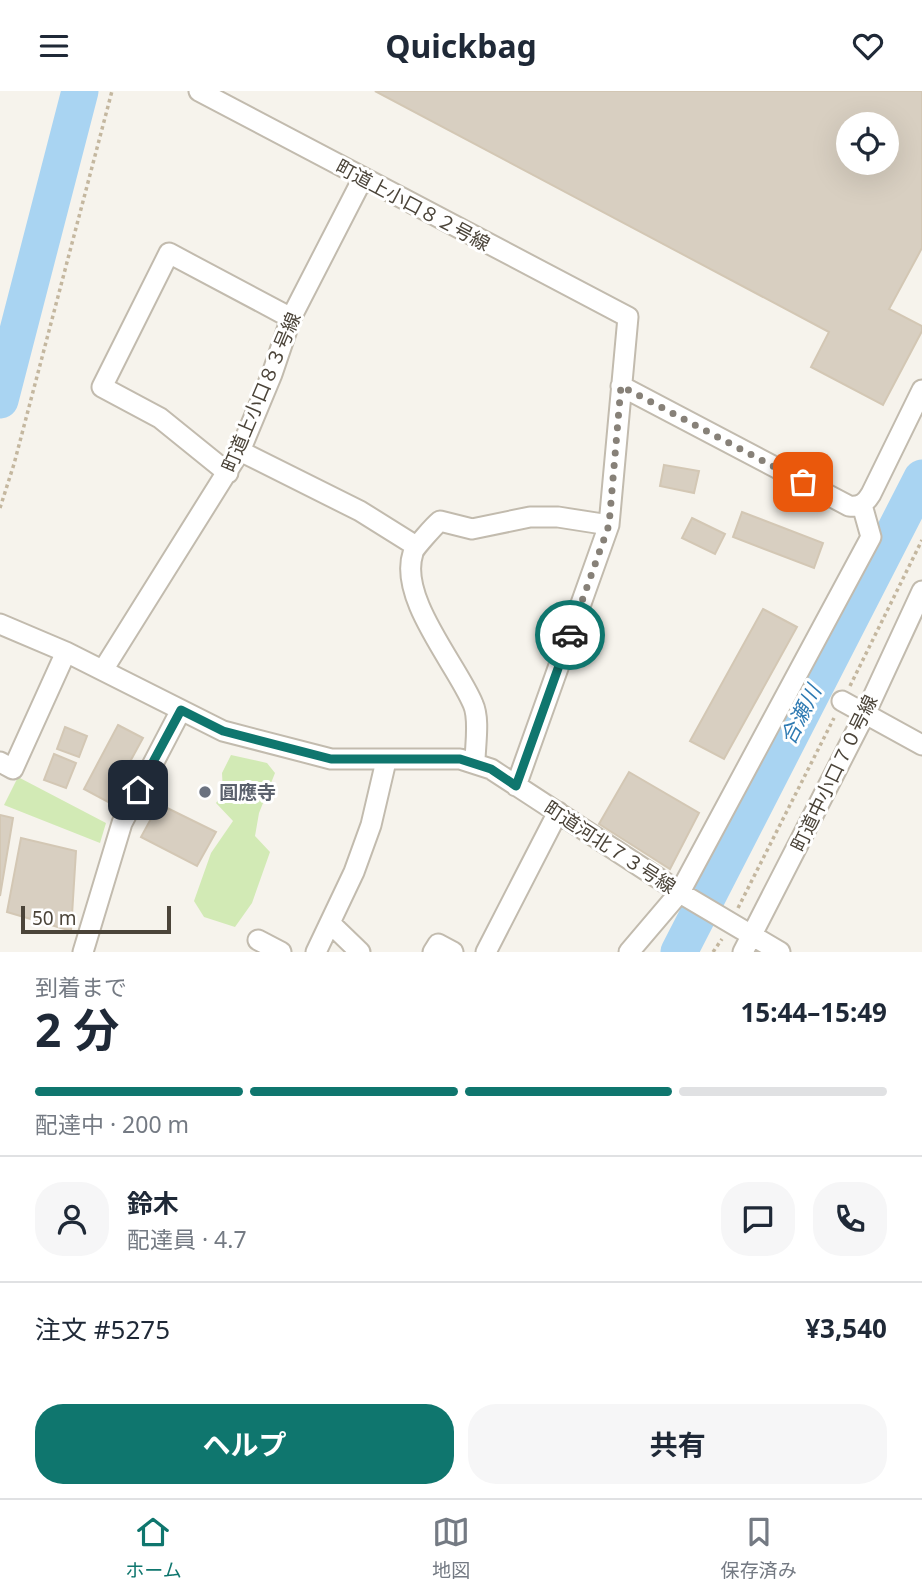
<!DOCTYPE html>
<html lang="ja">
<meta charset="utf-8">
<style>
body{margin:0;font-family:"Noto Sans","Noto Sans JP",sans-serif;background:#f6f6f7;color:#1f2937;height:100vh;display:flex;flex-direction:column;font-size:26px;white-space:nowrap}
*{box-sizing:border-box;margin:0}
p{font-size:23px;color:#747a83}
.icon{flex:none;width:38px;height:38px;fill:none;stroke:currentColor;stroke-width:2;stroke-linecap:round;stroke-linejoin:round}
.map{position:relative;height:861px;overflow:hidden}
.drawer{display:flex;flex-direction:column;background:#fff;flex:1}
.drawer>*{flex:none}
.fabs{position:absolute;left:836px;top:21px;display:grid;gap:14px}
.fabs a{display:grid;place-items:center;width:63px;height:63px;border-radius:50%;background:#fff;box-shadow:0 7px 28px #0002;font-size:35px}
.scale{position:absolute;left:21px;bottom:18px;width:150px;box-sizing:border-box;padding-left:7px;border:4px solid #4b4439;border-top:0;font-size:19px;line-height:24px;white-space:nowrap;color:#4b4439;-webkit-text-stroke:5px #fff;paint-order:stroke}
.pin{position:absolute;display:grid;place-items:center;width:60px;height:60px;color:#fff;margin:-30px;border-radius:14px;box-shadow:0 4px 10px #0006}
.courier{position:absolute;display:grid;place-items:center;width:70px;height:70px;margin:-35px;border:5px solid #0f766e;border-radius:50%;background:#fff;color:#222;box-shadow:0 2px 9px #0007}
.summary em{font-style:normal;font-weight:700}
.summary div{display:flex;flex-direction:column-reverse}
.summary{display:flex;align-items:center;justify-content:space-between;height:119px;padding:0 35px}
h1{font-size:46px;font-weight:700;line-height:52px}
.bar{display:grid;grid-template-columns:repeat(4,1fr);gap:10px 7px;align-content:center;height:84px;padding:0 35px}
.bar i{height:9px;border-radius:5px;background:#e0e1e3}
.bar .current{background:#0f766e}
.bar p{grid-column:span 4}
.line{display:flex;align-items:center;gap:18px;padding:0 35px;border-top:2px solid #e0e1e3}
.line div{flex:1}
.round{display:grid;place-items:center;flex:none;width:74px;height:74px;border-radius:28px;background:#f6f6f7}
.action{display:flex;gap:14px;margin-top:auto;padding:14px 35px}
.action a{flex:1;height:80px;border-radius:28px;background:#0f766e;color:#fff;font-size:28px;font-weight:700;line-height:80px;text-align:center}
.action a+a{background:#f6f6f7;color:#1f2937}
header{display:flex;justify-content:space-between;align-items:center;height:91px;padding:0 35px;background:#fff;font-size:32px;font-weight:700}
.menu{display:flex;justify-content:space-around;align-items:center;height:98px;border-top:2px solid #e0e1e3;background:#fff;font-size:19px;color:#747a83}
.menu a{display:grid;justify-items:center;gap:4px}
.menu .current{color:#0f766e}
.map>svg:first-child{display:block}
</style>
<header><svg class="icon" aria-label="menu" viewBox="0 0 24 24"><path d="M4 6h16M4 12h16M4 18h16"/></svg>Quickbag<svg class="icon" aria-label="heart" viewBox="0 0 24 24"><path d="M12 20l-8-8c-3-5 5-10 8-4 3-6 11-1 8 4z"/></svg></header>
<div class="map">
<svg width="922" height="861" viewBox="0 0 922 861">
<rect width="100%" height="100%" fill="#f6f3ec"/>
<!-- green -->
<path fill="#d2eab5" d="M231 664 267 672 275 682 259 722 255 745 270 761 252 812 235 836 204 826 194 810 211 762 233 730 216 712 223 702 222 682Z
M18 686 106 732 100 752 4 714Z"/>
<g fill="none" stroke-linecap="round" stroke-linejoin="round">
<!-- river -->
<path stroke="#a9d4f2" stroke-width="37" d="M0 309 80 0
M679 861 922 387"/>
</g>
<!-- building -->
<path fill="#d8cfc1" stroke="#d3c7b4" stroke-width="2" fill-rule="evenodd" d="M375 0H922V157L889 218 922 235V240L883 314 811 276 829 241ZM849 33H887V72H849Z
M664 374 699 380 694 402 660 395Z
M742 421 823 452 814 477 733 446Z
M692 427 725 443 715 463 682 447Z
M763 518 797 536 724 668 690 650Z
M118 634 143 647 108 711 84 698Z
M65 636 87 645 79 666 57 658Z
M54 663 76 672 66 697 44 689Z
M629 681 699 722 670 778 599 733Z
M159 713 216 741 197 775 141 746Z
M0 724 13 727 0 805Z
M21 747 76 760 71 840 7 821Z"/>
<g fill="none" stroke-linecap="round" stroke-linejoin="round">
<!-- minor casing -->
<g stroke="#c2bbae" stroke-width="23">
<path id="minor" d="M199 0 628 226 609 434 516 695
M621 295 849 415C860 416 865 413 871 403L922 299
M240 360 360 420 416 455
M228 382 160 327 102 296 169 162 291 227
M0 533 66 561 223 640 331 668H460L491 678 687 806 780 861
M103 579 240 360 272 283 291 227 363 87
M842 610 922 654
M0 671 13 678 66 561
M475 671C475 655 480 628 473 613 457 574 398 507 413 462 414 457 435 434 440 430L472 438 530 426H558L609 434
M330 832 360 861
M258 849 281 861
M83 861 122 732 181 619
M316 861 354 781 371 734 386 670
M433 861 438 853 453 861
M486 861 558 721
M629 861 680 801 871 446 862 414
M743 861 866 621 922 500"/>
</g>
<!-- path -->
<path stroke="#c4b79f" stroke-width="3.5" stroke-dasharray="3.5 3.5" stroke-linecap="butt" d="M0 417 14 373 112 0
M850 595 922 449
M738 817 834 627
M713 861 722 848"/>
<!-- minor -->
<use href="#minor" stroke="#fff" stroke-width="19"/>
</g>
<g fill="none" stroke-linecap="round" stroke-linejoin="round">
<!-- done -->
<path stroke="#878178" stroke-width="7" stroke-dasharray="0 12.6" d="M570 544 609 434 621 295 803 391"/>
<!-- route -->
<path stroke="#0f766e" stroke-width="9" d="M138 699 181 619 223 640 331 668H460L491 678 516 695 570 544"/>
</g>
<!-- markers -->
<circle fill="#6b7280" stroke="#fff" stroke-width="2.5" cx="205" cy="701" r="7"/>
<g text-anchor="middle" stroke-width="6" stroke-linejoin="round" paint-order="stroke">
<!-- street labels -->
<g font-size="19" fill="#4b4439" stroke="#fff">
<text transform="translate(413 114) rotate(28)" y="7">町道上小口８２号線</text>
<text transform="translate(261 301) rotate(-67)" y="7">町道上小口８３号線</text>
<text transform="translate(834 682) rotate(-64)" y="7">町道中小口７０号線</text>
<text transform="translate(610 756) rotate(33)" y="7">町道河北７３号線</text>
</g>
<!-- worship labels -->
<g font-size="19" font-weight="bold" fill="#5b616d" stroke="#fff" text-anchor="start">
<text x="219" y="708">圓應寺</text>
</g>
<!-- water labels -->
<g font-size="21" font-style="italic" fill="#2e7ab2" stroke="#fff">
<text transform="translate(801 624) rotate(-63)" y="7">合瀬川</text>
</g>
</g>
</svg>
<div class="fabs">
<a><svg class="icon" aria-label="locate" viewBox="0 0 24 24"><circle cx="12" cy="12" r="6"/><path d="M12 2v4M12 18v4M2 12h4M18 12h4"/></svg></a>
</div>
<div class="scale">50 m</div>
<div class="pin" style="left:803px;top:391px;background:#ea580c"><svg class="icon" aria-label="bag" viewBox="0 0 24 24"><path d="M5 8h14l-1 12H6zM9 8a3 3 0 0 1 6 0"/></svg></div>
<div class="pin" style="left:138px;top:699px;background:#1f2937"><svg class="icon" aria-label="home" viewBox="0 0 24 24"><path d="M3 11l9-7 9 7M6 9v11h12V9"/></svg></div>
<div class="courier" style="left:570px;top:544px"><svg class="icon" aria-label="car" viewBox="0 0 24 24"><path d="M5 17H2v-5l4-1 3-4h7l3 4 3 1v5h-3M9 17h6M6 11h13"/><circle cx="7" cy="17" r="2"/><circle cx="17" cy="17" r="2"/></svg></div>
</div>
<section class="drawer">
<div class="summary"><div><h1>2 分</h1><p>到着まで</p></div><em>15:44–15:49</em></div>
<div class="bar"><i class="current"></i><i class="current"></i><i class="current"></i><i></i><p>配達中 · 200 m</p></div>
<div class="line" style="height:126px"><a class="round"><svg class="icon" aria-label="person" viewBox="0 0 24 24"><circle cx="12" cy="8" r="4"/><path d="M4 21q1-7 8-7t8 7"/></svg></a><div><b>鈴木</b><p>配達員 · 4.7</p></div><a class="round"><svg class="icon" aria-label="chat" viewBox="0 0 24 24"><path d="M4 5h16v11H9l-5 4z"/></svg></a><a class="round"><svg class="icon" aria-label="phone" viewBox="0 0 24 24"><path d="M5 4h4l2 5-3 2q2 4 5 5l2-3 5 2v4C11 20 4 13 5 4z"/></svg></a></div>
<div class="line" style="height:91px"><div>注文 #5275</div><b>¥3,540</b></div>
<div class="action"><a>ヘルプ</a><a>共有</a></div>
</section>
<nav class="menu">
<a class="current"><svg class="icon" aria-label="home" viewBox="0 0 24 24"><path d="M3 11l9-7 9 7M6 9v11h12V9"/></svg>ホーム</a>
<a><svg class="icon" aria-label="map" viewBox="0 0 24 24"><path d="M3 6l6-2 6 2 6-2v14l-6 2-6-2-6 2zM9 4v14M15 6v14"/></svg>地図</a>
<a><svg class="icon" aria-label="saved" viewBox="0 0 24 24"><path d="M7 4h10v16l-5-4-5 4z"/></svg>保存済み</a>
</nav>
